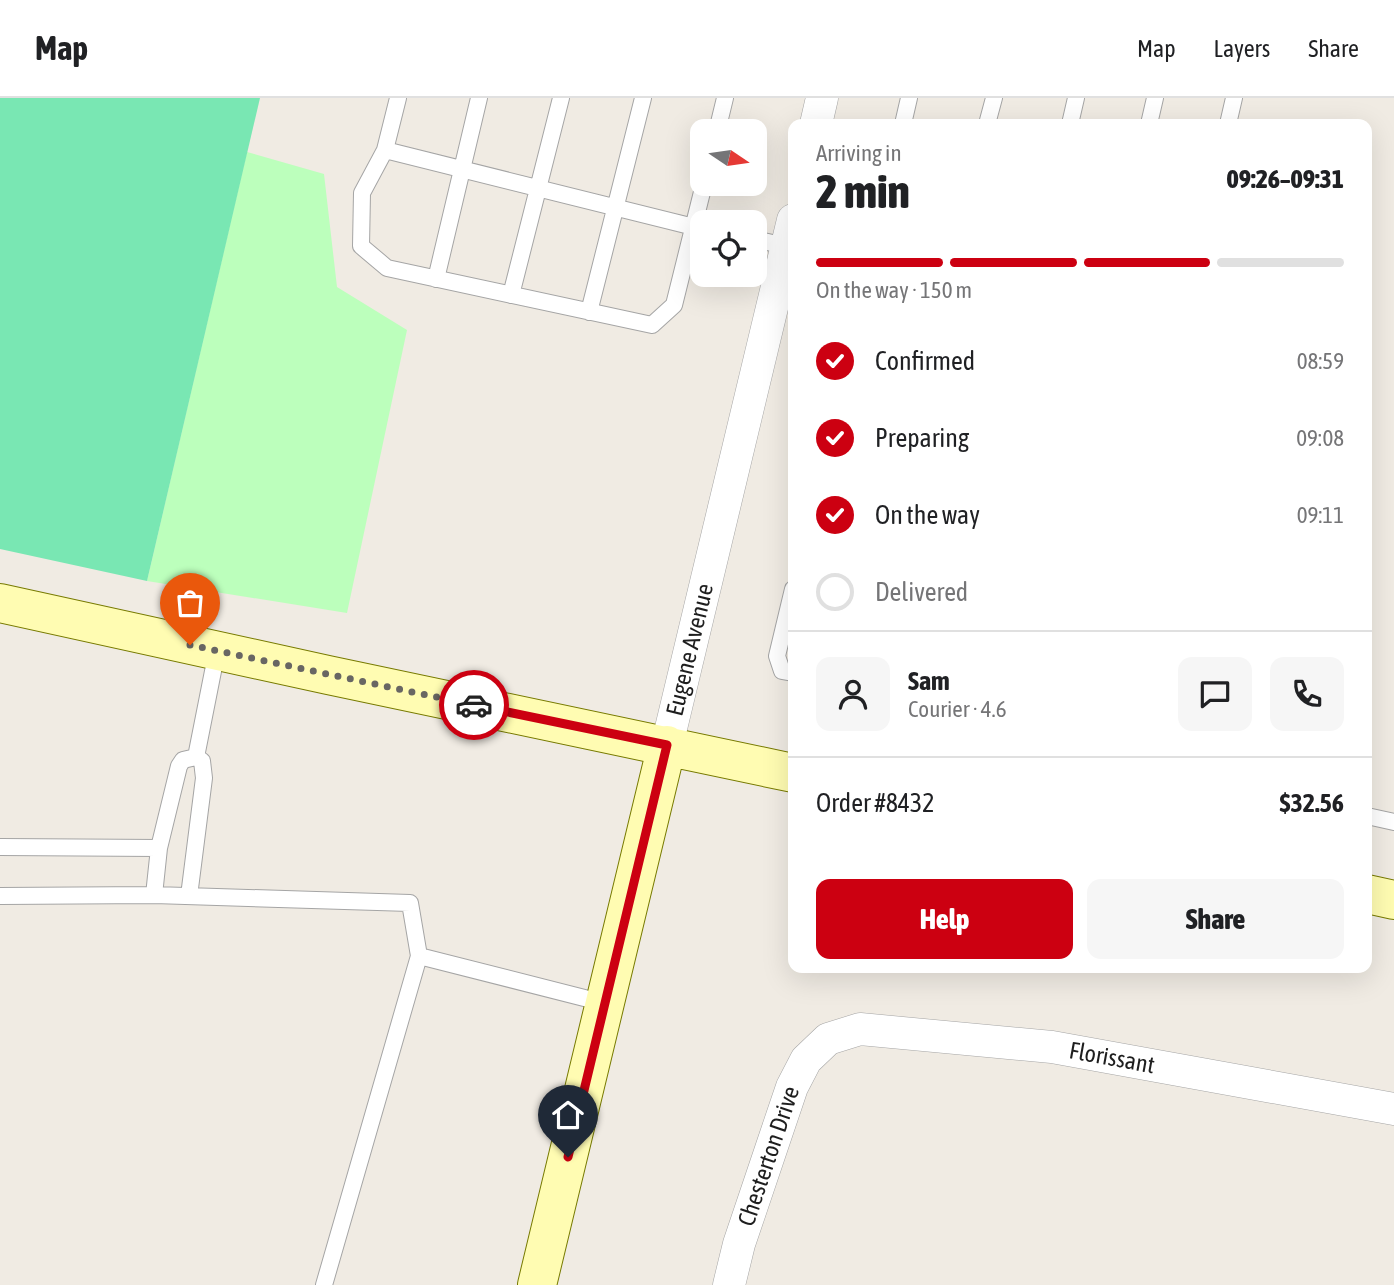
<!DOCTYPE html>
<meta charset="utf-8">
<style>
body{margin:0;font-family:"Asap Condensed",sans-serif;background:#f6f6f6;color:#202124;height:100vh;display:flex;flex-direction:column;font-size:26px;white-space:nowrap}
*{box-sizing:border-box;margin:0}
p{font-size:23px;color:#757577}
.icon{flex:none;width:38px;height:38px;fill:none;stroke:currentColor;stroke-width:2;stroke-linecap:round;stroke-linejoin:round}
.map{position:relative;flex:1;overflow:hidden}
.drawer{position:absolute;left:788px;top:21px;width:584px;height:854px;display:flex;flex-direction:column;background:#fff;border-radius:14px;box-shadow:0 7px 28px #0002}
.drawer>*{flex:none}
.needle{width:46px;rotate:103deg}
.tools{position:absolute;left:690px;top:21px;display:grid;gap:14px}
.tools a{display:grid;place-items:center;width:77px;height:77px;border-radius:14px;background:#fff;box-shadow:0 7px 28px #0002;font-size:35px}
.pin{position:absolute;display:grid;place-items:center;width:60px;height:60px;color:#fff;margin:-72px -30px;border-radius:50% 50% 50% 0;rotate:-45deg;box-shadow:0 0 7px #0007}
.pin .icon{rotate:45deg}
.courier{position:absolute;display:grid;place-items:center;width:70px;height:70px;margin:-35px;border:5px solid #c01;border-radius:50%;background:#fff;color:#222;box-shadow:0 2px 9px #0007}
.overview em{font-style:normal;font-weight:800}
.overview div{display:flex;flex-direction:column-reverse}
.overview{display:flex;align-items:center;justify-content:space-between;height:119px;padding:0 28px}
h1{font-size:46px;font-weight:800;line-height:52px}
.bar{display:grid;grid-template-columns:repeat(4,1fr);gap:10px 7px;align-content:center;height:84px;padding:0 28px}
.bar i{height:9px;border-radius:5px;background:#e0e0e0}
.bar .on{background:#c01}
.bar p{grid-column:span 4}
.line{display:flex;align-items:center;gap:18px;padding:0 28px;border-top:2px solid #e0e0e0}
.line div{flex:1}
.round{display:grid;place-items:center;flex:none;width:74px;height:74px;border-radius:14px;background:#f6f6f6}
ol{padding:0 28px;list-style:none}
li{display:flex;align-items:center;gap:21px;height:77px}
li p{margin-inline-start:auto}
li .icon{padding:7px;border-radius:50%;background:#c01;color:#fff;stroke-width:4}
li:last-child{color:#757577}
li i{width:38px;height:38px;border:4px solid #e0e0e0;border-radius:50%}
.primary-button{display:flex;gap:14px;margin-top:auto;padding:14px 28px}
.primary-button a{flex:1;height:80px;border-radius:14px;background:#c01;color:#fff;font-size:28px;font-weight:800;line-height:80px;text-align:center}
.primary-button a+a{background:#f6f6f6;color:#202124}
header{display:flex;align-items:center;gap:42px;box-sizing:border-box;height:98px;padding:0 35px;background:#fff;border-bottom:2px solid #e0e0e0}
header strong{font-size:33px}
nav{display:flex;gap:38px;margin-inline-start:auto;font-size:24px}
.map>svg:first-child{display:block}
</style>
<header>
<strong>Map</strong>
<nav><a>Map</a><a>Layers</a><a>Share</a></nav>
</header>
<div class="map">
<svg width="1394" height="1187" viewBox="0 0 1394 1187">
<rect width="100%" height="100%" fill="#f0ebe3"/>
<!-- park -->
<path fill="#bcffbc" d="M247 54 324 76 337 189 407 232 347 515 147 483Z"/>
<!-- pitch -->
<path fill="#79e7b3" d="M0 0H260L147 483 0 451Z"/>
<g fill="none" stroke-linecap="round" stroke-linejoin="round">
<!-- lane casing -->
<g stroke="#a5a5a5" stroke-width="18">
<path id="lane" d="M903 26 909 0
M987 26 994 0
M1070 26 1076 0
M1149 26 1155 0
M1228 26 1234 0
M717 33 725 0
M385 52 398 0
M702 131 694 129 385 52 362 95 361 148 387 170 652 227 674 207 704 86
M754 141 790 149
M436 181 479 0
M511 197 561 0
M589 214 643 0
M793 491 777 558 782 573 793 575
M196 659 217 553
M1367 718 1394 724
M0 749 159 750
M154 797 159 750 179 668 183 662 196 659 202 663 204 680 189 798
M0 798 154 797 410 805 419 858 324 1187
M419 858 604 905"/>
</g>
<!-- street casing -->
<g stroke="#a5a5a5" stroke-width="33">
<g id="street">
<path d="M816 26 822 0"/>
<path id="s1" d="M667 647 793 122"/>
<path id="s2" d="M729 1187 739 1146 792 989 806 962 828 941 860 931 1052 949 1394 1011"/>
</g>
</g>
<!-- secondary casing -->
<g stroke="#777a00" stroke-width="40">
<path id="secondary" d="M0 505 328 577 793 675
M1367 796 1394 802
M537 1187 667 647"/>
</g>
<!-- lane -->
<use href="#lane" stroke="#fff" stroke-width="16"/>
<!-- street -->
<use href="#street" stroke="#fff" stroke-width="32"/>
<!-- secondary -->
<use href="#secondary" stroke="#fffcb2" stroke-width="38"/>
</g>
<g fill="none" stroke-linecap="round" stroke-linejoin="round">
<!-- done -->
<path stroke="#686663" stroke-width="7" stroke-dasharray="0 12.6" d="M190 547 474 607"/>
<!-- route -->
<path stroke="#c01" stroke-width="9" d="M474 607 667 647 568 1059"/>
</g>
<g text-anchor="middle" stroke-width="7" stroke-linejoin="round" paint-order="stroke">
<!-- street labels -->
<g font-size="24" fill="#1e1e1e" stroke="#fff">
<text dy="8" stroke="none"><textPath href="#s1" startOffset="98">Eugene Avenue</textPath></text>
<text dy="8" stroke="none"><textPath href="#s2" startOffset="556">Florissant</textPath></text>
<text dy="8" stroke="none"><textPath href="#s2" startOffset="135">Chesterton Drive</textPath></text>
</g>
</g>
</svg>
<div class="tools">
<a><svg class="needle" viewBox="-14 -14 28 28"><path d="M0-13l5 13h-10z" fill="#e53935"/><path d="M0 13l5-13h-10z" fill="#757577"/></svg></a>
<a><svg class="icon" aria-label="locate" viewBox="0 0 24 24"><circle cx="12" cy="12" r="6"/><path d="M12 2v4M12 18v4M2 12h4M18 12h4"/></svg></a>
</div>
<div class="pin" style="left:190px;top:547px;background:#ea580c"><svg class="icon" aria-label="bag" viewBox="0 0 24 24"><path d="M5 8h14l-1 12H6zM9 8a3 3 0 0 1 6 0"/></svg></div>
<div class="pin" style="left:568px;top:1059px;background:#1f2937"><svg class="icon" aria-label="home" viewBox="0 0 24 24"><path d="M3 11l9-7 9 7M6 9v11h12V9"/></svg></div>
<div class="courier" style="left:474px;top:607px"><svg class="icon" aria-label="car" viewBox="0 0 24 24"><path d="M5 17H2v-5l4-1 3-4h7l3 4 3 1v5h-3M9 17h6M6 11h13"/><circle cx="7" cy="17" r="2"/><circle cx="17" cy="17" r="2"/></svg></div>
<section class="drawer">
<div class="overview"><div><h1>2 min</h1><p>Arriving in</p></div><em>09:26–09:31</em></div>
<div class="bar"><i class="on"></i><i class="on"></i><i class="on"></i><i></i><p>On the way · 150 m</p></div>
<ol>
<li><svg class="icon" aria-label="check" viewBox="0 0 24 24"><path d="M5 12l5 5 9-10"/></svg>Confirmed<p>08:59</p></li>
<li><svg class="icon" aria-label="check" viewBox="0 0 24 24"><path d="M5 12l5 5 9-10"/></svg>Preparing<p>09:08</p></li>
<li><svg class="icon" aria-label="check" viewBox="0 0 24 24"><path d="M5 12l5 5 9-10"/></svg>On the way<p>09:11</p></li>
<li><i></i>Delivered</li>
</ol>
<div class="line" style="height:126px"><a class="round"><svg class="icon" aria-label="person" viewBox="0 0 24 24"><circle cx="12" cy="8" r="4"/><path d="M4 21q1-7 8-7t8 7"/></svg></a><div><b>Sam</b><p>Courier · 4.6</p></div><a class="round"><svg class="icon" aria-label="chat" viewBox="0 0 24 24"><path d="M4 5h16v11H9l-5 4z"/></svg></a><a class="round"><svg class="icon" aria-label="phone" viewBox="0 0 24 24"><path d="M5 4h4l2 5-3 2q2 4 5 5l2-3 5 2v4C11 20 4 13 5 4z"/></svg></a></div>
<div class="line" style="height:91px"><div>Order #8432</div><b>$32.56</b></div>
<div class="primary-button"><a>Help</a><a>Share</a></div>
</section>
</div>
